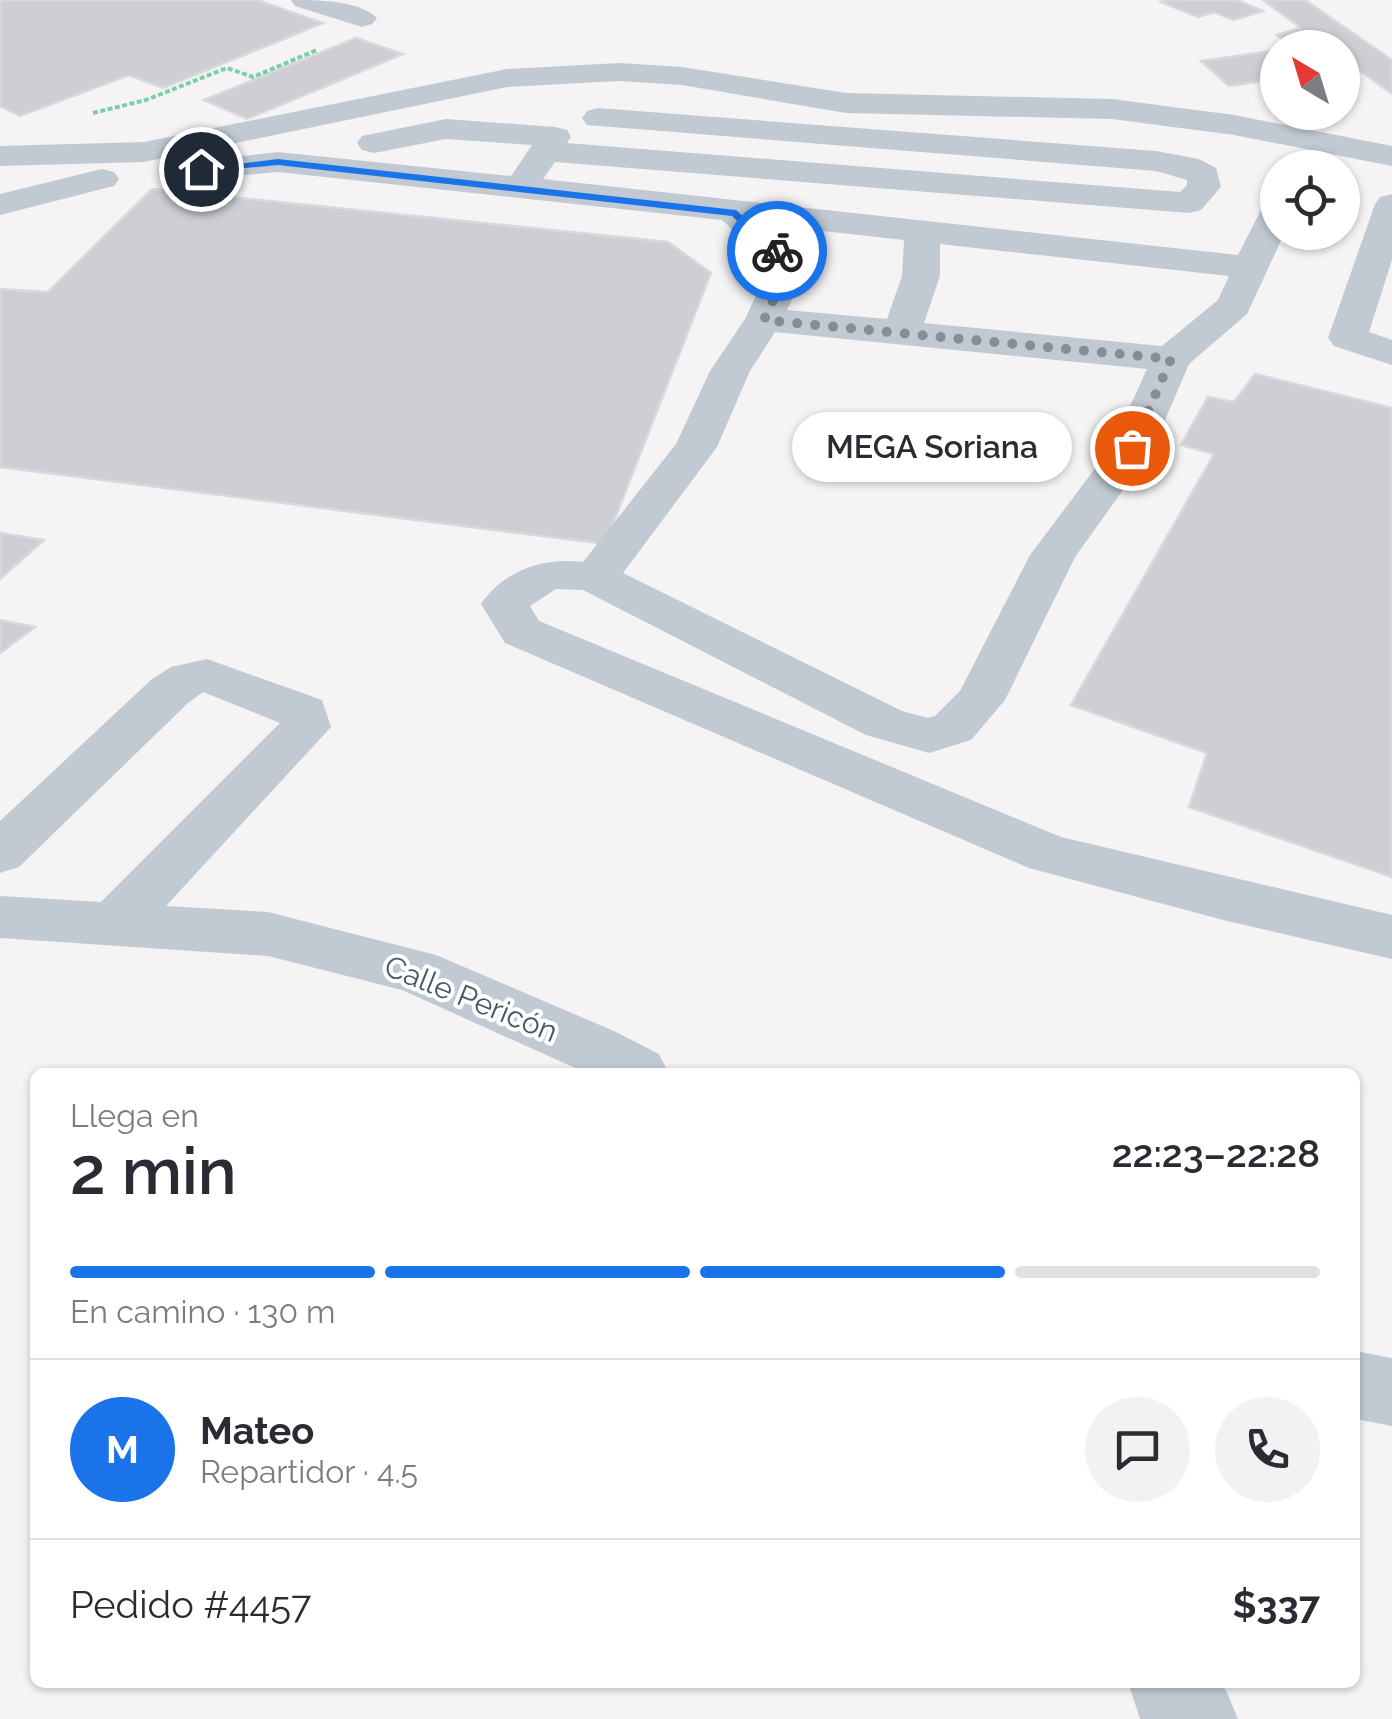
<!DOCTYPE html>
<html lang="es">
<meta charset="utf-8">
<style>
body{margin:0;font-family:Raleway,sans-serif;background:#f2f2f3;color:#2b2b33;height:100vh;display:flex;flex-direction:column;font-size:38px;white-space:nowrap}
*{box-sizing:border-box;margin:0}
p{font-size:32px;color:#7c7c81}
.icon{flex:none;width:55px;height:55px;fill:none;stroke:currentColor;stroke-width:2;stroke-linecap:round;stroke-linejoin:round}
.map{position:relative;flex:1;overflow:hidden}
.side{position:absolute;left:30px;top:1068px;width:1330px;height:620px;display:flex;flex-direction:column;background:#fff;border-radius:15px;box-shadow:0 2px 8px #0004}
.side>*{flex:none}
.needle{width:65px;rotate:322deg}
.controls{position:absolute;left:1260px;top:30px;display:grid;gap:20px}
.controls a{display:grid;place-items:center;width:100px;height:100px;border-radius:50%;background:#fff;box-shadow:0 2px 8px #0004;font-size:50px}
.pin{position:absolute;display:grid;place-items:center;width:85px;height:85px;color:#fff;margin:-42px;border:5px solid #fff;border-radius:50%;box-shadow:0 2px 10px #0007}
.courier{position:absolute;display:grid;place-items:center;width:100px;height:100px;margin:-50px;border:8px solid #1a73e8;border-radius:50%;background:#fff;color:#222;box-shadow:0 2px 12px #0007}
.bubble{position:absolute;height:70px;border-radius:35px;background:#fff;box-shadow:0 2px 8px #0004;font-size:32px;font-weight:600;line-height:70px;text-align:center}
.summary em{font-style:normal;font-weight:600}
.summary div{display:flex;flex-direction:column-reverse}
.summary{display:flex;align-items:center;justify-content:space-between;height:170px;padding:0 40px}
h1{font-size:65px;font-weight:600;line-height:75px}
.bar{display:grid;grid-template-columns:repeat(4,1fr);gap:15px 10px;align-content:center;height:120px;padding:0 40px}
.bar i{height:12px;border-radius:8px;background:#e1e1e2}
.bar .on{background:#1a73e8}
.bar p{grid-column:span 4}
.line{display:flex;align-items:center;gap:25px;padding:0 40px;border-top:2px solid #e1e1e2}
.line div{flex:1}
.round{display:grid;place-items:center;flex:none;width:105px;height:105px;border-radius:52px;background:#f2f2f3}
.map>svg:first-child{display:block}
</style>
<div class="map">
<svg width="1392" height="1719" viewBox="0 0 1392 1719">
<rect width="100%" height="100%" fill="#f5f3f3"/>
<!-- building -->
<path fill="#cdcfd5" stroke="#d7d9de" stroke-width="2.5" d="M0 0H257L323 23 163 88 129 75 20 116 0 106Z
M1168 0H1236L1263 11 1234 20 1214 12 1198 17 1161 2Z
M1263 0H1305L1392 60V94L1356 68 1342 70V48H1293L1277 35 1301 28Z
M356 38 403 54 247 119 204 100Z
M1278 50V79L1229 86 1201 61Z
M152 189 668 242 711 273 605 544 0 467V289L48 292Z
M1255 374 1392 408V877L1189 807 1207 753 1071 705 1214 454 1181 445 1208 397 1234 402Z
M0 533 44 540 0 579Z
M0 620 35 627 0 653Z"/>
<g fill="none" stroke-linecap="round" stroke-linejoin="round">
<!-- path -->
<path stroke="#7ad0a6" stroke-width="4" stroke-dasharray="5 2.5" stroke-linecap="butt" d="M93 113 146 100 227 68 253 77 317 50"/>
<!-- minor -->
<path fill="#c1cad2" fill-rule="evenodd" d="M291 0C316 0 359 0 377 18L372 24 362 27 295 6Z
M619 63 682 67 846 93 1112 99 1234 115 1392 146V166L1234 135 1112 119 846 113 682 85 619 81 507 87 144 162 0 166V146L144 142 507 69Z
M598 108 1156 151 1199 159 1216 168 1221 187 1201 210 1189 213 555 162 543 179 1238 255 1266 200 1278 197V232H1285L1247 314 1189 364 1153 448 1075 557 1005 700 971 740 929 753 866 735 583 590 556 589 530 606 539 621 1061 837 1392 915V959L1227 921 1029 868 505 643 481 604C504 570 544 557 583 562L676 444 710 371 745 319 761 285 764 259 722 220 278 172 212 178 200 175 195 168 200 161 278 152 511 176 532 145 446 139 374 153 362 150 357 143 362 136 446 119 555 127 567 130 571 137 567 143 1180 192 1187 185V180L1156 171 587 125 582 118 587 111ZM769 225 904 240 902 276 887 319 787 310 799 285 800 256ZM940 244 1229 276 1218 300 1162 346 924 323 940 276ZM775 332 1147 369 1112 446 1030 555 960 691 935 716 928 718 902 711 623 573 717 447 750 371Z
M102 169 114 172 119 179 114 186 0 215V194Z
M1392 194V260L1369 332 1392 340V365L1334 346 1328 338 1375 204 1380 197Z
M207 659 322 700 331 727 166 906 268 912 436 955 614 1031 659 1054 668 1072H584L402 990 268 956 0 938V896L101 902 280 723 203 692 188 703 19 867 0 873V821L152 679 171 667Z
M1355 1351 1392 1358V1426L1355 1419Z
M1128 1682H1216L1226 1690 1238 1719H1140Z"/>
</g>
<!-- route -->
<path fill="#1a73e8" d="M278 159 736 210 782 251 773 254 732 216 278 165 201 172 196 169Z"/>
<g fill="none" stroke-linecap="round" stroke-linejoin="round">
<!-- done -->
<path stroke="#868d94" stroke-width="10" stroke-dasharray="0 18" d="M777 251 782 256 780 285 764 320 1171 359 1132 448"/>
</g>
<g text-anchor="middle" stroke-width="8" stroke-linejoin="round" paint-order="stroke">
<!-- street labels -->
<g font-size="30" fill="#4a5661" stroke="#fff">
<text transform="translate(471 999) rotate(22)" y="10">Calle Pericón</text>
</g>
</g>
</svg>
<div class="controls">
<a><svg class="needle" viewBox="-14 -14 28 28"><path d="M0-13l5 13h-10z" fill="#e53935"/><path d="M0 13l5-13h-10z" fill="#7c7c81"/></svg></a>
<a><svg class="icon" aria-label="locate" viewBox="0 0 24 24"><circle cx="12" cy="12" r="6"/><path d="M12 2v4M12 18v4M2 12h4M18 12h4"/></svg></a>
</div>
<div class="pin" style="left:1132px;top:448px;background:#ea580c"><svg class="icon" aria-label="bag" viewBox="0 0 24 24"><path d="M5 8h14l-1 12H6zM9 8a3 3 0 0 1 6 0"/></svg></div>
<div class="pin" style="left:201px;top:169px;background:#1f2937"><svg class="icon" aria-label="home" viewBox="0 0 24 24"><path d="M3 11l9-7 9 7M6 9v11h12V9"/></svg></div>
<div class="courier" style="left:777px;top:251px"><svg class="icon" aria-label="bike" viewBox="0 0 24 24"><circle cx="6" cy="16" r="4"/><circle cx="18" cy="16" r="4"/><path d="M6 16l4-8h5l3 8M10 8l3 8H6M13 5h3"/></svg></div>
<div class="bubble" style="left:792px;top:412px;width:280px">MEGA Soriana</div>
<section class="side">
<div class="summary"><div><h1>2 min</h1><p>Llega en</p></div><em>22:23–22:28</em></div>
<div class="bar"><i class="on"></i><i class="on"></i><i class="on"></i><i></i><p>En camino · 130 m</p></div>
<div class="line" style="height:180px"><b class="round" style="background:#1a73e8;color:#fff">M</b><div><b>Mateo</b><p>Repartidor · 4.5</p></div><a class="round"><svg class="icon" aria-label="chat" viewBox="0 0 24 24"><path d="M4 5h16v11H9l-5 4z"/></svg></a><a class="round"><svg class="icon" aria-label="phone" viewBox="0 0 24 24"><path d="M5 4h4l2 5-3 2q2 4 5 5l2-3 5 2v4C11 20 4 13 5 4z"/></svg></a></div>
<div class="line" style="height:130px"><div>Pedido #4457</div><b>$337</b></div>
</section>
</div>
